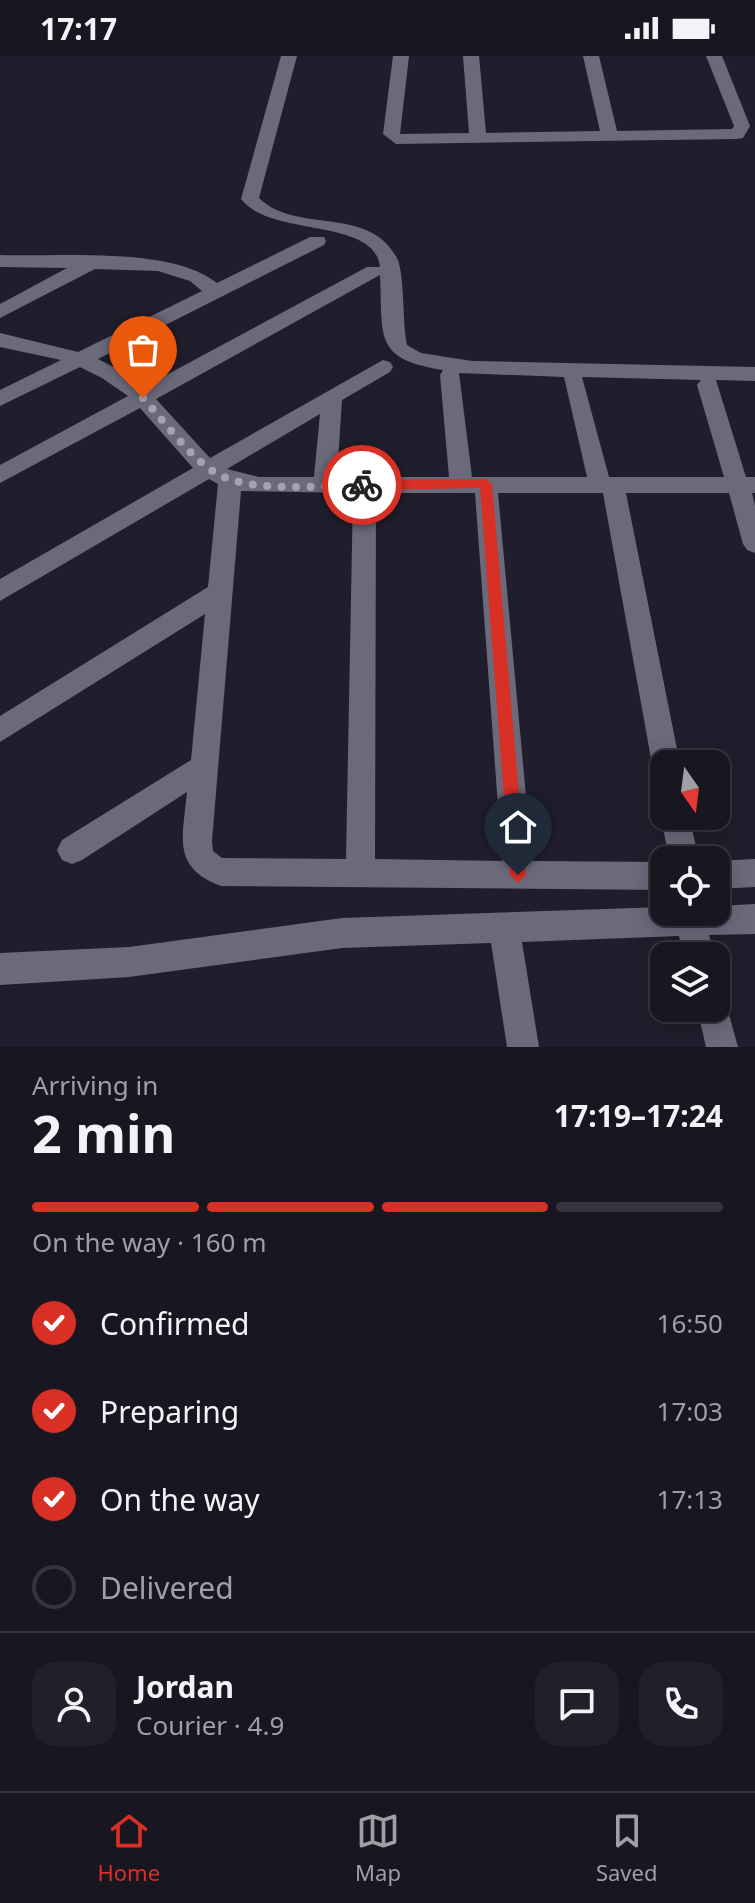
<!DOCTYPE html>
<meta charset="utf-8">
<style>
body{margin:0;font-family:"Noto Sans",sans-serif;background:#211f2a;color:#f1f3f6;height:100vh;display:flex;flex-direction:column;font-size:30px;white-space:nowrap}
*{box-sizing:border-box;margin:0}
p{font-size:26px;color:#9f9fa5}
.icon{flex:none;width:44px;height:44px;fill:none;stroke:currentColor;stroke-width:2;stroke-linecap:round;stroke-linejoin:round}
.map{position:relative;height:991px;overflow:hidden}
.details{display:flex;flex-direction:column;background:#181621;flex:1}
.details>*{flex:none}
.needle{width:52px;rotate:166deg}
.fabs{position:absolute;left:650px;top:694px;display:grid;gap:16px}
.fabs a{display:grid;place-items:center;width:80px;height:80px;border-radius:16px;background:#181621;box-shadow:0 4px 20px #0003,0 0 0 2px #36353f;font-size:40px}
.pin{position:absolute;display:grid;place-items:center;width:68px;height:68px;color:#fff;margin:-82px -34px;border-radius:50% 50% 50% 0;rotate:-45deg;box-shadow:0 0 8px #0007}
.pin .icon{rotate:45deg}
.courier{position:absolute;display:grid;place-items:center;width:80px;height:80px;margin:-40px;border:6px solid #d93025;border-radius:50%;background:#fff;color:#222;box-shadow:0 2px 10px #0007}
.headline em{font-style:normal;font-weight:700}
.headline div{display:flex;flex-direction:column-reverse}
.headline{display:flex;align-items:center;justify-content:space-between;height:136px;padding:0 32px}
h1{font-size:52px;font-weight:700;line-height:60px}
.bar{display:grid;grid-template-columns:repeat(4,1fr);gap:12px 8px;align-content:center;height:96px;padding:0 32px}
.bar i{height:10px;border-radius:6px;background:#36353f}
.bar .active{background:#d93025}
.bar p{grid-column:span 4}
.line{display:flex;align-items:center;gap:20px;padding:0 32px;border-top:2px solid #36353f}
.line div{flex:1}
.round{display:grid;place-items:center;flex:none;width:84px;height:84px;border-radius:24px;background:#211f2a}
ol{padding:0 32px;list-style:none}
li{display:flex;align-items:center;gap:24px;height:88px}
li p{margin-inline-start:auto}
li .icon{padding:8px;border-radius:50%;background:#d93025;color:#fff;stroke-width:4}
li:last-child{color:#9f9fa5}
li i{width:44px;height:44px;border:4px solid #36353f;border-radius:50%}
.status{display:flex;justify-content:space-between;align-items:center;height:56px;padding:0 40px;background:#181621;direction:ltr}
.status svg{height:22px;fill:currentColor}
.tab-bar{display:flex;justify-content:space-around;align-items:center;height:112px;border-top:2px solid #36353f;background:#181621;font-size:22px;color:#9f9fa5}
.tab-bar a{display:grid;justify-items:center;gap:4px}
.tab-bar .active{color:#d93025}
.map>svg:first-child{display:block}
</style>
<div class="status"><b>17:17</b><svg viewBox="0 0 49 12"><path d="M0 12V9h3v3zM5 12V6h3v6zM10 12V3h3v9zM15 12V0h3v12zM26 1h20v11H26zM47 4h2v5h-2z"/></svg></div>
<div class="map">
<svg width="755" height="991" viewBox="0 0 755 991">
<rect width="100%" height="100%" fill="#201e2c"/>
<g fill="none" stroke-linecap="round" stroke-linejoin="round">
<!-- minor -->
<path fill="#6b6a7b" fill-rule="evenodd" d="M281 0H297L259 142C297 179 368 148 397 202 405 219 402 266 407 289L421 297 472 305 755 311V325L716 324 746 421H755V437H752L755 449V497L747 494 743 488 729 437H626L680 708H664V720L656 717 652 708 603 437H498L532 805 664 806V834L221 830C171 811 183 781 187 736L82 804 72 808 62 804 57 794 62 784 191 704 205 558 0 686V660L208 531 218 428 209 423 0 545V523L193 412 140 352 0 427V409L128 340 102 322 80 311 0 350V334L61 304 0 291V277L78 296 202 235 190 225 158 215 95 213 0 262V248L67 212 0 211V199C59 201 172 190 217 227L310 181H324L326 185 324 189 98 303 129 319 144 331 367 211H380C375 161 271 182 241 143ZM380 219C383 281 373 303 443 314L440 319 449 421H337L342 344 390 316 393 311 390 306 383 304 210 402 156 343ZM459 317 564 321 587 421H472ZM582 321 701 324 697 329 724 421H609ZM320 358 314 421H259L227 413ZM241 435 353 437 346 803 222 802 213 795 212 785ZM376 437H475L502 805 375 803Z
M393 0H409L400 78 469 77 463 0H479L486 77 600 75 583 0H599L617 75 732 73 734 70 706 0H722L750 70 743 82 737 83 396 88 383 78Z
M664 753V760H689L699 804H669L661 760Z
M755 803V831L716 833V805Z
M755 848V878L709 879 715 900H683L679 880 522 886 539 991H507L491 887 342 892 129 921 0 929V897L129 891 342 862 664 851V856H716V850Z
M716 937 724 941 738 991H706L697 952H716Z"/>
</g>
<!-- route -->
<path fill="#d93025" d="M486 423 492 428 526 819 518 827 510 819 480 432 362 434 356 429 362 424Z"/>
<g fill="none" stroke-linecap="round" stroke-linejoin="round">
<!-- done -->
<path stroke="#a3a3ae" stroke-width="8" stroke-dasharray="0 14.4" d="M143 342C163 364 187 397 211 414 246 439 319 429 362 429"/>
</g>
</svg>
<div class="fabs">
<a><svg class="needle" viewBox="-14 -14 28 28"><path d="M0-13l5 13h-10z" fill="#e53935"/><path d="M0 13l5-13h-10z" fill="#9f9fa5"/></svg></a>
<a><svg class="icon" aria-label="locate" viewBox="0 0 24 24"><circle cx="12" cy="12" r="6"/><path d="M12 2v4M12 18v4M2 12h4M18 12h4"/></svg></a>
<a><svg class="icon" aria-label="layers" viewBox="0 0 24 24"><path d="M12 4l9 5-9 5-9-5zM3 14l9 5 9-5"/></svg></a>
</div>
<div class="pin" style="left:143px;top:342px;background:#ea580c"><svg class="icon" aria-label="bag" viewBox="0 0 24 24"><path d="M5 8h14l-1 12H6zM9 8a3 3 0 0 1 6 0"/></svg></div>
<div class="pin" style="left:518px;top:819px;background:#1f2937"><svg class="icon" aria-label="home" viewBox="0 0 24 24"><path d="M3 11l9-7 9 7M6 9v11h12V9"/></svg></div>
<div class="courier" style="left:362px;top:429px"><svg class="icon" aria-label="bike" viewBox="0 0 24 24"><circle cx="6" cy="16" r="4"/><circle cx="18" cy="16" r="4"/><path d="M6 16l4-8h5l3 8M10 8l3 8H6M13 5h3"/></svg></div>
</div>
<section class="details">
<div class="headline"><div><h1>2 min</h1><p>Arriving in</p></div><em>17:19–17:24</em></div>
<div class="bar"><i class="active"></i><i class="active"></i><i class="active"></i><i></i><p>On the way · 160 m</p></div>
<ol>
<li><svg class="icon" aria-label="check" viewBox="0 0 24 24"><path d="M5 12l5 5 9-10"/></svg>Confirmed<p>16:50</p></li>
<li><svg class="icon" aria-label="check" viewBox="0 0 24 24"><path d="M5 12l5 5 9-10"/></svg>Preparing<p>17:03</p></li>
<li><svg class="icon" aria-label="check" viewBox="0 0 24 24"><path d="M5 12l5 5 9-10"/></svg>On the way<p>17:13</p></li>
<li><i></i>Delivered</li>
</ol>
<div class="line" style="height:144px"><a class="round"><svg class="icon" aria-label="person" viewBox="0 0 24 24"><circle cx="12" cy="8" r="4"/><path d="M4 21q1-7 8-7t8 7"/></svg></a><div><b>Jordan</b><p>Courier · 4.9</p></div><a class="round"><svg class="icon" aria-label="chat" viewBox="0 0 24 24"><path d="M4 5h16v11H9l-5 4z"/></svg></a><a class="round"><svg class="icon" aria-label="phone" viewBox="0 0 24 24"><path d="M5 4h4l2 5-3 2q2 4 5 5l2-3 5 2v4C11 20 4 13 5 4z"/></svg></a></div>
</section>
<nav class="tab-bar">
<a class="active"><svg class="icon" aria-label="home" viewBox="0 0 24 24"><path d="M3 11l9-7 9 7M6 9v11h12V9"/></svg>Home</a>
<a><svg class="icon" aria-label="map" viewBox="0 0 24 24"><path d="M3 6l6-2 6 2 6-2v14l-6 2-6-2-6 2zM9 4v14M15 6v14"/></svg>Map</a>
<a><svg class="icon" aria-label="saved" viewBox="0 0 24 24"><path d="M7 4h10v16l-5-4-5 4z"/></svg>Saved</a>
</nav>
